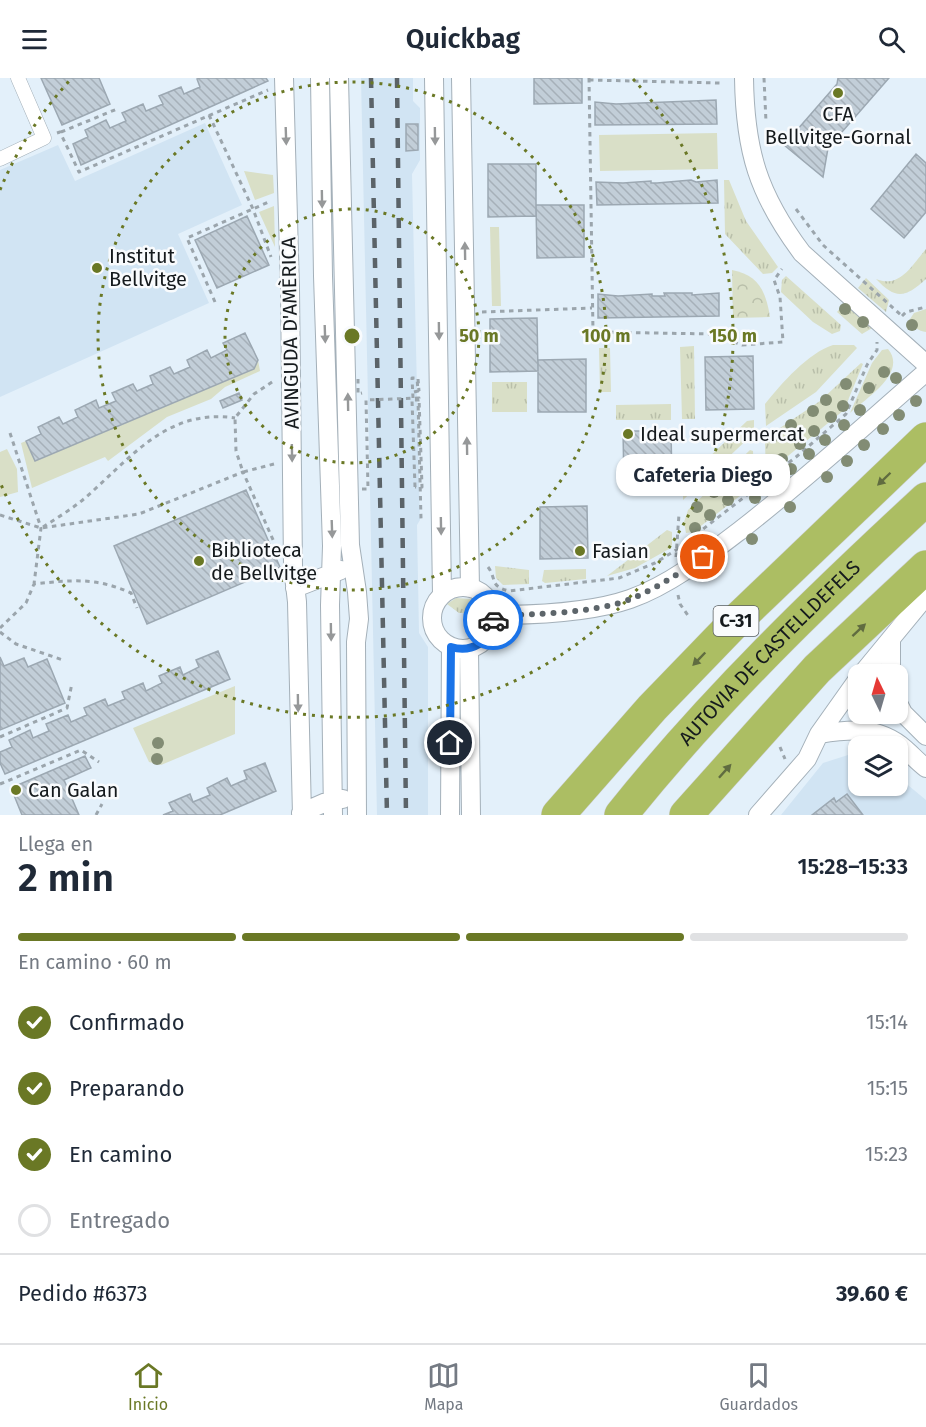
<!DOCTYPE html>
<html lang="es">
<meta charset="utf-8">
<style>
body{margin:0;font-family:"Fira Sans",sans-serif;background:#f2f2f3;color:#1f2937;height:100vh;display:flex;flex-direction:column;font-size:22px;white-space:nowrap}
*{box-sizing:border-box;margin:0}
p{font-size:20px;color:#747a83}
.icon{flex:none;width:33px;height:33px;fill:none;stroke:currentColor;stroke-width:2;stroke-linecap:round;stroke-linejoin:round}
.map{position:relative;height:737px;overflow:hidden}
.details{display:flex;flex-direction:column;background:#fff;flex:1}
.details>*{flex:none}
.needle{width:39px;rotate:355deg}
.fabs{position:absolute;left:848px;top:586px;display:grid;gap:12px}
.fabs a{display:grid;place-items:center;width:60px;height:60px;border-radius:12px;background:#fff;box-shadow:0 2px 4px #0004;font-size:30px}
.pin{position:absolute;display:grid;place-items:center;width:51px;height:51px;color:#fff;margin:-26px;border:3px solid #fff;border-radius:50%;box-shadow:0 2px 6px #0007}
.courier{position:absolute;display:grid;place-items:center;width:60px;height:60px;margin:-30px;border:4px solid #1a73e8;border-radius:50%;background:#fff;color:#222;box-shadow:0 2px 8px #0007}
.bubble{position:absolute;height:42px;border-radius:18px;background:#fff;box-shadow:0 2px 4px #0004;font-size:20px;font-weight:600;line-height:42px;text-align:center}
.head em{font-style:normal;font-weight:600}
.head div{display:flex;flex-direction:column-reverse}
.head{display:flex;align-items:center;justify-content:space-between;height:102px;padding:0 18px}
h1{font-size:39px;font-weight:600;line-height:45px}
.bar{display:grid;grid-template-columns:repeat(4,1fr);gap:9px 6px;align-content:center;height:72px;padding:0 18px}
.bar i{height:8px;border-radius:4px;background:#e0e1e3}
.bar .current{background:#6a7825}
.bar p{grid-column:span 4}
.line{display:flex;align-items:center;gap:15px;padding:0 18px;border-top:2px solid #e0e1e3}
.line div{flex:1}
ol{padding:0 18px;list-style:none}
li{display:flex;align-items:center;gap:18px;height:66px}
li p{margin-inline-start:auto}
li .icon{padding:6px;border-radius:50%;background:#6a7825;color:#fff;stroke-width:4}
li:last-child{color:#747a83}
li i{width:33px;height:33px;border:3px solid #e0e1e3;border-radius:50%}
header{display:flex;justify-content:space-between;align-items:center;height:78px;padding:0 18px;background:#fff;font-size:27px;font-weight:600}
.tabs{display:flex;justify-content:space-around;align-items:center;height:84px;border-top:2px solid #e0e1e3;background:#fff;font-size:16px;color:#747a83}
.tabs a{display:grid;justify-items:center;gap:3px}
.tabs .current{color:#6a7825}
.map>svg:first-child{display:block}
</style>
<header><svg class="icon" aria-label="menu" viewBox="0 0 24 24"><path d="M4 6h16M4 12h16M4 18h16"/></svg>Quickbag<svg class="icon" aria-label="search" viewBox="0 0 24 24"><circle cx="10" cy="10" r="6"/><path d="M15 15l6 6"/></svg></header>
<div class="map">
<svg width="926" height="737" viewBox="0 0 926 737">
<defs>
<pattern id="grass-tufts" width="24" height="20" patternUnits="userSpaceOnUse" patternTransform="scale(1.5)"><rect width="24" height="20" fill="#d9dfc7"/><path d="M3 7l-1-3M5 7V3M7 7l1-3M15 17l-1-3M17 17v-4M19 17l1-3" fill="none" stroke="#b9bfaa"/></pattern>
<pattern id="park-crowns" width="20" height="18" patternUnits="userSpaceOnUse" patternTransform="scale(1.5)"><rect width="20" height="18" fill="#d9dfc7"/><path d="M2 6a3 3 0 1 1 6 0M12 15a3 3 0 1 1 6 0" fill="none" stroke="#b9bfaa"/></pattern>
<pattern id="building-back-hatch" width="6" height="6" patternUnits="userSpaceOnUse" patternTransform="scale(1.5)"><rect width="6" height="6" fill="#c2ced8"/><path d="M-1 5l2 2M0 0l6 6M5-1l2 2" fill="none" stroke="#a6b0b9"/></pattern>
</defs>
<rect width="100%" height="100%" fill="#e3f0fa"/>
<!-- built -->
<path fill="#d1e4f3" d="M361 0H413V23L420 30V82L412 96 420 442 417 447 419 555 428 569V737H377Z
M205 45 242 127 178 156 209 225 0 319V92L58 67 75 103Z
M848 677 858 678V708H897V698L926 722V737H781L823 685Z"/>
<!-- grass -->
<path fill="url(#grass-tufts)" d="M724 102H729L746 143 778 189 772 195 763 196 725 156Z
M926 171V201C905 220 896 222 876 201 900 211 912 187 926 171Z
M786 198 841 247 840 253 832 256 813 244 781 214 782 202Z
M866 200 889 222 886 234 858 210Z
M845 224 874 249 862 256 837 234Z
M833 267H854L857 270 816 314 766 348 765 326C782 305 808 275 833 267Z
M694 268 695 341H682L680 269Z
M599 270H610L611 314H600Z
M888 271C908 295 865 321 850 335L872 285 882 272Z
M861 285 863 286 844 332 766 396 765 365 768 358 820 323Z
M492 304H527V334H492Z
M671 326V342H616V327Z
M754 342V355L683 422V404L747 343Z
M750 372 753 373 754 398 749 411 693 454 686 455 684 444 688 432Z
M667 452 672 454V467L669 471 635 490 607 498Z
M495 488 529 492V506L503 507 496 500Z
M586 491V501L545 505 542 503 544 492Z
M456 520 471 521 482 534 459 535 447 526Z"/>
<!-- park -->
<path fill="url(#park-crowns)" d="M732 192C759 197 766 214 770 239L733 240Z"/>
<!-- garden -->
<path fill="#d9dfc7" d="M717 55 718 91 600 93 599 57Z
M244 93 273 97 274 115 255 122Z
M274 128 275 169 259 134Z
M490 149H499L501 228H492Z
M926 231V254C919 253 911 249 910 241L914 235Z
M258 282 260 293 225 309 211 321 167 339 108 383 105 379 32 410 21 365 26 363 35 383 254 291Z
M7 371 17 391 18 414 0 419V374Z
M235 608V656L161 687 149 684 133 650Z"/>
<!-- building -->
<path fill="url(#building-back-hatch)" stroke="#9ca8b2" stroke-width="1.5" d="M41 0H99L110 26 62 47Z
M200 0H266L268 3 81 87 73 66 88 59 85 52 106 42 110 50 126 43 122 35 143 26 146 33 163 26 159 18 181 9 184 16 200 9 197 1Z
M534 0H582V25L534 26Z
M838 0H889L828 70 823 99 784 67 837 6Z
M716 22 717 46 595 47V24L616 26Z
M406 46H418V72L406 73Z
M916 76 926 85V134L904 160 871 131Z
M488 86H536V138L488 139Z
M691 102 696 104 717 102 718 125 597 127 596 104 623 105 651 103V105H657Z
M536 127H584V179L537 180Z
M247 138 269 187 217 210 195 162Z
M664 215H692V217L719 215V238L598 240V216L618 218 652 216V218H665Z
M537 240 538 293 490 294V241Z
M245 255 258 282 254 291 35 383 26 363 41 356 38 349 59 339 63 346 78 339 75 332 96 322 99 330 116 323 112 315 133 306 137 313 153 306 150 298 170 289 174 296 190 289 187 282 207 272 211 280 227 272 223 265Z
M753 278 754 331 706 332 705 279Z
M586 281V334H538V282Z
M239 315 242 322 223 330 220 323Z
M623 353H671L672 405 624 406Z
M246 412 280 489 147 546 114 468Z
M587 428 588 480 540 481V429Z
M218 573 230 601 5 696 0 685V674L12 669 9 662 30 652 33 660 49 653 46 646 68 637 71 644 87 637 84 630 105 621 108 628 125 621 122 614 143 605 146 613 162 605 159 598 180 589 183 597 199 589 196 582Z
M0 579 4 588 24 580 28 589 47 581 65 625 0 652Z
M85 678 91 690 64 702 79 737H22L11 710Z
M265 685 276 713 220 737H163L173 733 169 725 190 716 193 724 210 717 207 710 227 700 231 708 247 701 244 693Z
M847 716 863 737H812L834 720 836 724Z"/>
<g fill="none" stroke-linecap="round" stroke-linejoin="round">
<!-- pedestrian casing -->
<g stroke="#a4b0b9" stroke-width="15">
<path id="pedestrian" d="M0 81 44 60 18 0"/>
</g>
<!-- minor casing -->
<g stroke="#a4b0b9" stroke-width="20">
<path id="minor" d="M284 0 290 211 293 489 297 524 302 737
M320 0 323 198 332 468 330 527 333 737
M339 0 350 467 357 514 359 541 356 564 357 737
M434 0 442 517
M461 0 470 510
M744 0C745 73 758 116 802 175L926 286
M432 540a31 31 0 1 1 62 0a31 31 0 1 1-62 0Z
M295 510 341 492
M493 537C535 537 590 535 630 521 670 507 708 477 742 451 806 401 865 347 926 294
M469 571 471 737
M861 597 926 518
M891 597V561
M897 623 903 635 926 658
M819 656C851 651 879 648 905 671 912 677 918 684 926 690
M301 735 333 721H343
M450 737 451 569
M758 737 807 681 819 656 858 601"/>
</g>
<!-- motorway casing -->
<g stroke="#cccdcd" stroke-width="34">
<g id="motorway">
<path d="M558 737 652 630 739 540 926 361"/>
<path id="s1" d="M621 737C713 622 818 521 926 421"/>
<path d="M686 737 817 591 926 489"/>
</g>
</g>
<!-- path -->
<path stroke="#9ba5ac" stroke-width="3" stroke-dasharray="4.5 4.5" stroke-linecap="butt" d="M589 0 593 254 713 256 742 267 783 264 780 219 774 202 782 191
M764 0 766 44
M589 2 720 5
M209 37 253 131 271 179
M61 54 117 31
M57 55 60 54 79 94 268 12
M796 131 823 167 902 238
M215 224 187 160 271 123
M482 234 592 230
M902 238 906 234 926 229
M418 301 419 313
M413 320 412 300H417
M10 355 41 450 34 506
M274 386 243 394 236 373 235 340 254 316 275 302
M415 409 412 322H418L421 441
M0 437 41 450 139 436 243 394 274 464
M43 449C57 440 72 431 85 420 131 380 167 330 235 340
M676 479 679 436
M488 489C497 501 489 508 509 513L619 500 655 485 676 472 796 379 846 336 867 287 877 272V264
M678 517 680 526 689 539
M0 550 26 525 34 506C72 502 95 499 131 515L137 530
M0 554 16 566 63 582
M0 659 67 630 72 605
M780 669 785 681
M0 706 81 672 99 684
M96 737 102 726"/>
<!-- pedestrian -->
<use href="#pedestrian" stroke="#fff" stroke-width="14"/>
<!-- minor -->
<use href="#minor" stroke="#fff" stroke-width="18"/>
<!-- motorway -->
<use href="#motorway" stroke="#acbe63" stroke-width="33"/>
<!-- rail -->
<path stroke="#5b6368" stroke-width="4.5" stroke-dasharray="10 10" stroke-linecap="butt" d="M371 0 387 737
M397 0 406 737"/>
<!-- path-bridge -->
<path stroke="#9ba5ac" stroke-width="3" stroke-dasharray="4.5 4.5" stroke-linecap="butt" d="M358 301V316L362 315
M414 314 418 313 417 300
M362 411H368L366 322 419 320 422 409H415"/>
</g>
<!-- trees -->
<g fill="#828c74">
<circle cx="845" cy="231" r="6"/>
<circle cx="863" cy="244" r="6"/>
<circle cx="912" cy="247" r="6"/>
<circle cx="884" cy="294" r="6"/>
<circle cx="896" cy="300" r="6"/>
<circle cx="846" cy="306" r="6"/>
<circle cx="869" cy="310" r="6"/>
<circle cx="826" cy="322" r="6"/>
<circle cx="916" cy="323" r="6"/>
<circle cx="843" cy="328" r="6"/>
<circle cx="860" cy="332" r="6"/>
<circle cx="813" cy="333" r="6"/>
<circle cx="899" cy="337" r="6"/>
<circle cx="831" cy="339" r="6"/>
<circle cx="791" cy="347" r="6"/>
<circle cx="844" cy="347" r="6"/>
<circle cx="883" cy="351" r="6"/>
<circle cx="814" cy="353" r="6"/>
<circle cx="774" cy="358" r="6"/>
<circle cx="825" cy="362" r="6"/>
<circle cx="800" cy="366" r="6"/>
<circle cx="864" cy="367" r="6"/>
<circle cx="809" cy="376" r="6"/>
<circle cx="782" cy="381" r="6"/>
<circle cx="847" cy="383" r="6"/>
<circle cx="745" cy="384" r="6"/>
<circle cx="791" cy="391" r="6"/>
<circle cx="730" cy="397" r="6"/>
<circle cx="827" cy="399" r="6"/>
<circle cx="773" cy="405" r="6"/>
<circle cx="714" cy="414" r="6"/>
<circle cx="755" cy="420" r="6"/>
<circle cx="728" cy="422" r="6"/>
<circle cx="697" cy="429" r="6"/>
<circle cx="790" cy="429" r="6"/>
<circle cx="710" cy="437" r="6"/>
<circle cx="695" cy="450" r="6"/>
<circle cx="752" cy="461" r="6"/>
<circle cx="158" cy="665" r="6"/>
<circle cx="157" cy="681" r="6"/>
</g>
<!-- one-way arrows -->
<defs><path id="oneway-solid" d="M-6-.8H1V-3.2L6.5 0L1 3.2V.8H-6Z" transform="scale(1.5)"/></defs>
<g fill="#969899">
<use href="#oneway-solid" transform="translate(286 58) rotate(88)"/>
<use href="#oneway-solid" transform="translate(435 58) rotate(89)"/>
<use href="#oneway-solid" transform="translate(322 121) rotate(89)"/>
<use href="#oneway-solid" transform="translate(465 173) rotate(-91)"/>
<use href="#oneway-solid" transform="translate(439 253) rotate(89)"/>
<use href="#oneway-solid" transform="translate(325 256) rotate(88)"/>
<use href="#oneway-solid" transform="translate(348 324) rotate(-91)"/>
<use href="#oneway-solid" transform="translate(467 368) rotate(-91)"/>
<use href="#oneway-solid" transform="translate(292 375) rotate(89)"/>
<use href="#oneway-solid" transform="translate(441 448) rotate(89)"/>
<use href="#oneway-solid" transform="translate(332 451) rotate(88)"/>
<use href="#oneway-solid" transform="translate(331 554) rotate(89)"/>
<use href="#oneway-solid" transform="translate(298 625) rotate(89)"/>
</g>
<g fill="#606c40">
<use href="#oneway-solid" transform="translate(884 401) rotate(136)"/>
<use href="#oneway-solid" transform="translate(859 552) rotate(-43)"/>
<use href="#oneway-solid" transform="translate(699 581) rotate(134)"/>
<use href="#oneway-solid" transform="translate(725 693) rotate(-48)"/>
</g>
<g fill="none" stroke-linecap="round" stroke-linejoin="round">
<!-- done -->
<path stroke="#5d656a" stroke-width="6" stroke-dasharray="0 10.8" d="M493 542 494 537C532 537 596 535 631 521 657 510 680 495 703 479"/>
<!-- route -->
<path stroke="#1a73e8" stroke-width="8" d="M450 665 451 569C471 575 492 564 493 542"/>
</g>
<!-- distance rings -->
<g fill="none" stroke="#6a7825" stroke-width="3" stroke-dasharray="3 6">
<circle cx="352" cy="258" r="127"/>
<circle cx="352" cy="258" r="254"/>
<path d="M0 112A381 381 0 0 1 71 1M633 1A381 381 0 1 1 0 404"/>
</g>
<!-- markers -->
<g fill="#6a7825" stroke="#f9fbfd" stroke-width="2">
<circle cx="838" cy="15" r="6"/>
<circle cx="97" cy="190" r="6"/>
<circle cx="628" cy="356" r="6"/>
<circle cx="580" cy="473" r="6"/>
<circle cx="199" cy="483" r="6"/>
<circle cx="16" cy="712" r="6"/>
</g>
<g text-anchor="middle" stroke-width="5" stroke-linejoin="round" paint-order="stroke">
<!-- shield labels -->
<rect fill="#f9fbfd" stroke="#595e60" stroke-width="1.5" x="713.5" y="528" width="45" height="30" rx="4.5"/>
<g font-size="18" font-weight="bold" fill="#151a1d">
<text x="736" y="549">C-31</text>
</g>
<!-- poi labels -->
<g font-size="20" fill="#151a1d" stroke="#f9fbfd" text-anchor="start">
<text x="838" y="43" text-anchor="middle">CFA<tspan x="838" dy="23">Bellvitge-Gornal</tspan></text>
<text x="109" y="185">Institut<tspan x="109" dy="23">Bellvitge</tspan></text>
<text x="640" y="363">Ideal supermercat</text>
<text x="211" y="479">Biblioteca<tspan x="211" dy="23">de Bellvitge</tspan></text>
<text x="592" y="480">Fasian</text>
<text x="28" y="719">Can Galan</text>
</g>
<!-- street labels -->
<g font-size="20" fill="#151a1d" stroke="#f9fbfd">
<text transform="translate(290 255) rotate(-91)" y="7">AVINGUDA D'AMÈRICA</text>
<text dy="7" stroke="none"><textPath href="#s1" startOffset="220">AUTOVIA DE CASTELLDEFELS</textPath></text>
</g>
</g>
<circle cx="352" cy="258" r="9" fill="#6a7825" stroke="#f9fbfd" stroke-width="3"/>
<g font-size="18" text-anchor="middle" font-weight="bold" fill="#6a7825" stroke="#f9fbfd" stroke-width="5" stroke-linejoin="round" paint-order="stroke">
<text x="479" y="264">50 m</text>
<text x="606" y="264">100 m</text>
<text x="733" y="264">150 m</text>
</g>
</svg>
<div class="fabs">
<a><svg class="needle" viewBox="-14 -14 28 28"><path d="M0-13l5 13h-10z" fill="#e53935"/><path d="M0 13l5-13h-10z" fill="#747a83"/></svg></a>
<a><svg class="icon" aria-label="layers" viewBox="0 0 24 24"><path d="M12 4l9 5-9 5-9-5zM3 14l9 5 9-5"/></svg></a>
</div>
<div class="pin" style="left:703px;top:479px;background:#ea580c"><svg class="icon" aria-label="bag" viewBox="0 0 24 24"><path d="M5 8h14l-1 12H6zM9 8a3 3 0 0 1 6 0"/></svg></div>
<div class="pin" style="left:450px;top:665px;background:#1f2937"><svg class="icon" aria-label="home" viewBox="0 0 24 24"><path d="M3 11l9-7 9 7M6 9v11h12V9"/></svg></div>
<div class="courier" style="left:493px;top:542px"><svg class="icon" aria-label="car" viewBox="0 0 24 24"><path d="M5 17H2v-5l4-1 3-4h7l3 4 3 1v5h-3M9 17h6M6 11h13"/><circle cx="7" cy="17" r="2"/><circle cx="17" cy="17" r="2"/></svg></div>
<div class="bubble" style="left:616px;top:376px;width:174px">Cafeteria Diego</div>
</div>
<section class="details">
<div class="head"><div><h1>2 min</h1><p>Llega en</p></div><em>15:28–15:33</em></div>
<div class="bar"><i class="current"></i><i class="current"></i><i class="current"></i><i></i><p>En camino · 60 m</p></div>
<ol>
<li><svg class="icon" aria-label="check" viewBox="0 0 24 24"><path d="M5 12l5 5 9-10"/></svg>Confirmado<p>15:14</p></li>
<li><svg class="icon" aria-label="check" viewBox="0 0 24 24"><path d="M5 12l5 5 9-10"/></svg>Preparando<p>15:15</p></li>
<li><svg class="icon" aria-label="check" viewBox="0 0 24 24"><path d="M5 12l5 5 9-10"/></svg>En camino<p>15:23</p></li>
<li><i></i>Entregado</li>
</ol>
<div class="line" style="height:78px"><div>Pedido #6373</div><b>39.60 €</b></div>
</section>
<nav class="tabs">
<a class="current"><svg class="icon" aria-label="home" viewBox="0 0 24 24"><path d="M3 11l9-7 9 7M6 9v11h12V9"/></svg>Inicio</a>
<a><svg class="icon" aria-label="map" viewBox="0 0 24 24"><path d="M3 6l6-2 6 2 6-2v14l-6 2-6-2-6 2zM9 4v14M15 6v14"/></svg>Mapa</a>
<a><svg class="icon" aria-label="saved" viewBox="0 0 24 24"><path d="M7 4h10v16l-5-4-5 4z"/></svg>Guardados</a>
</nav>
